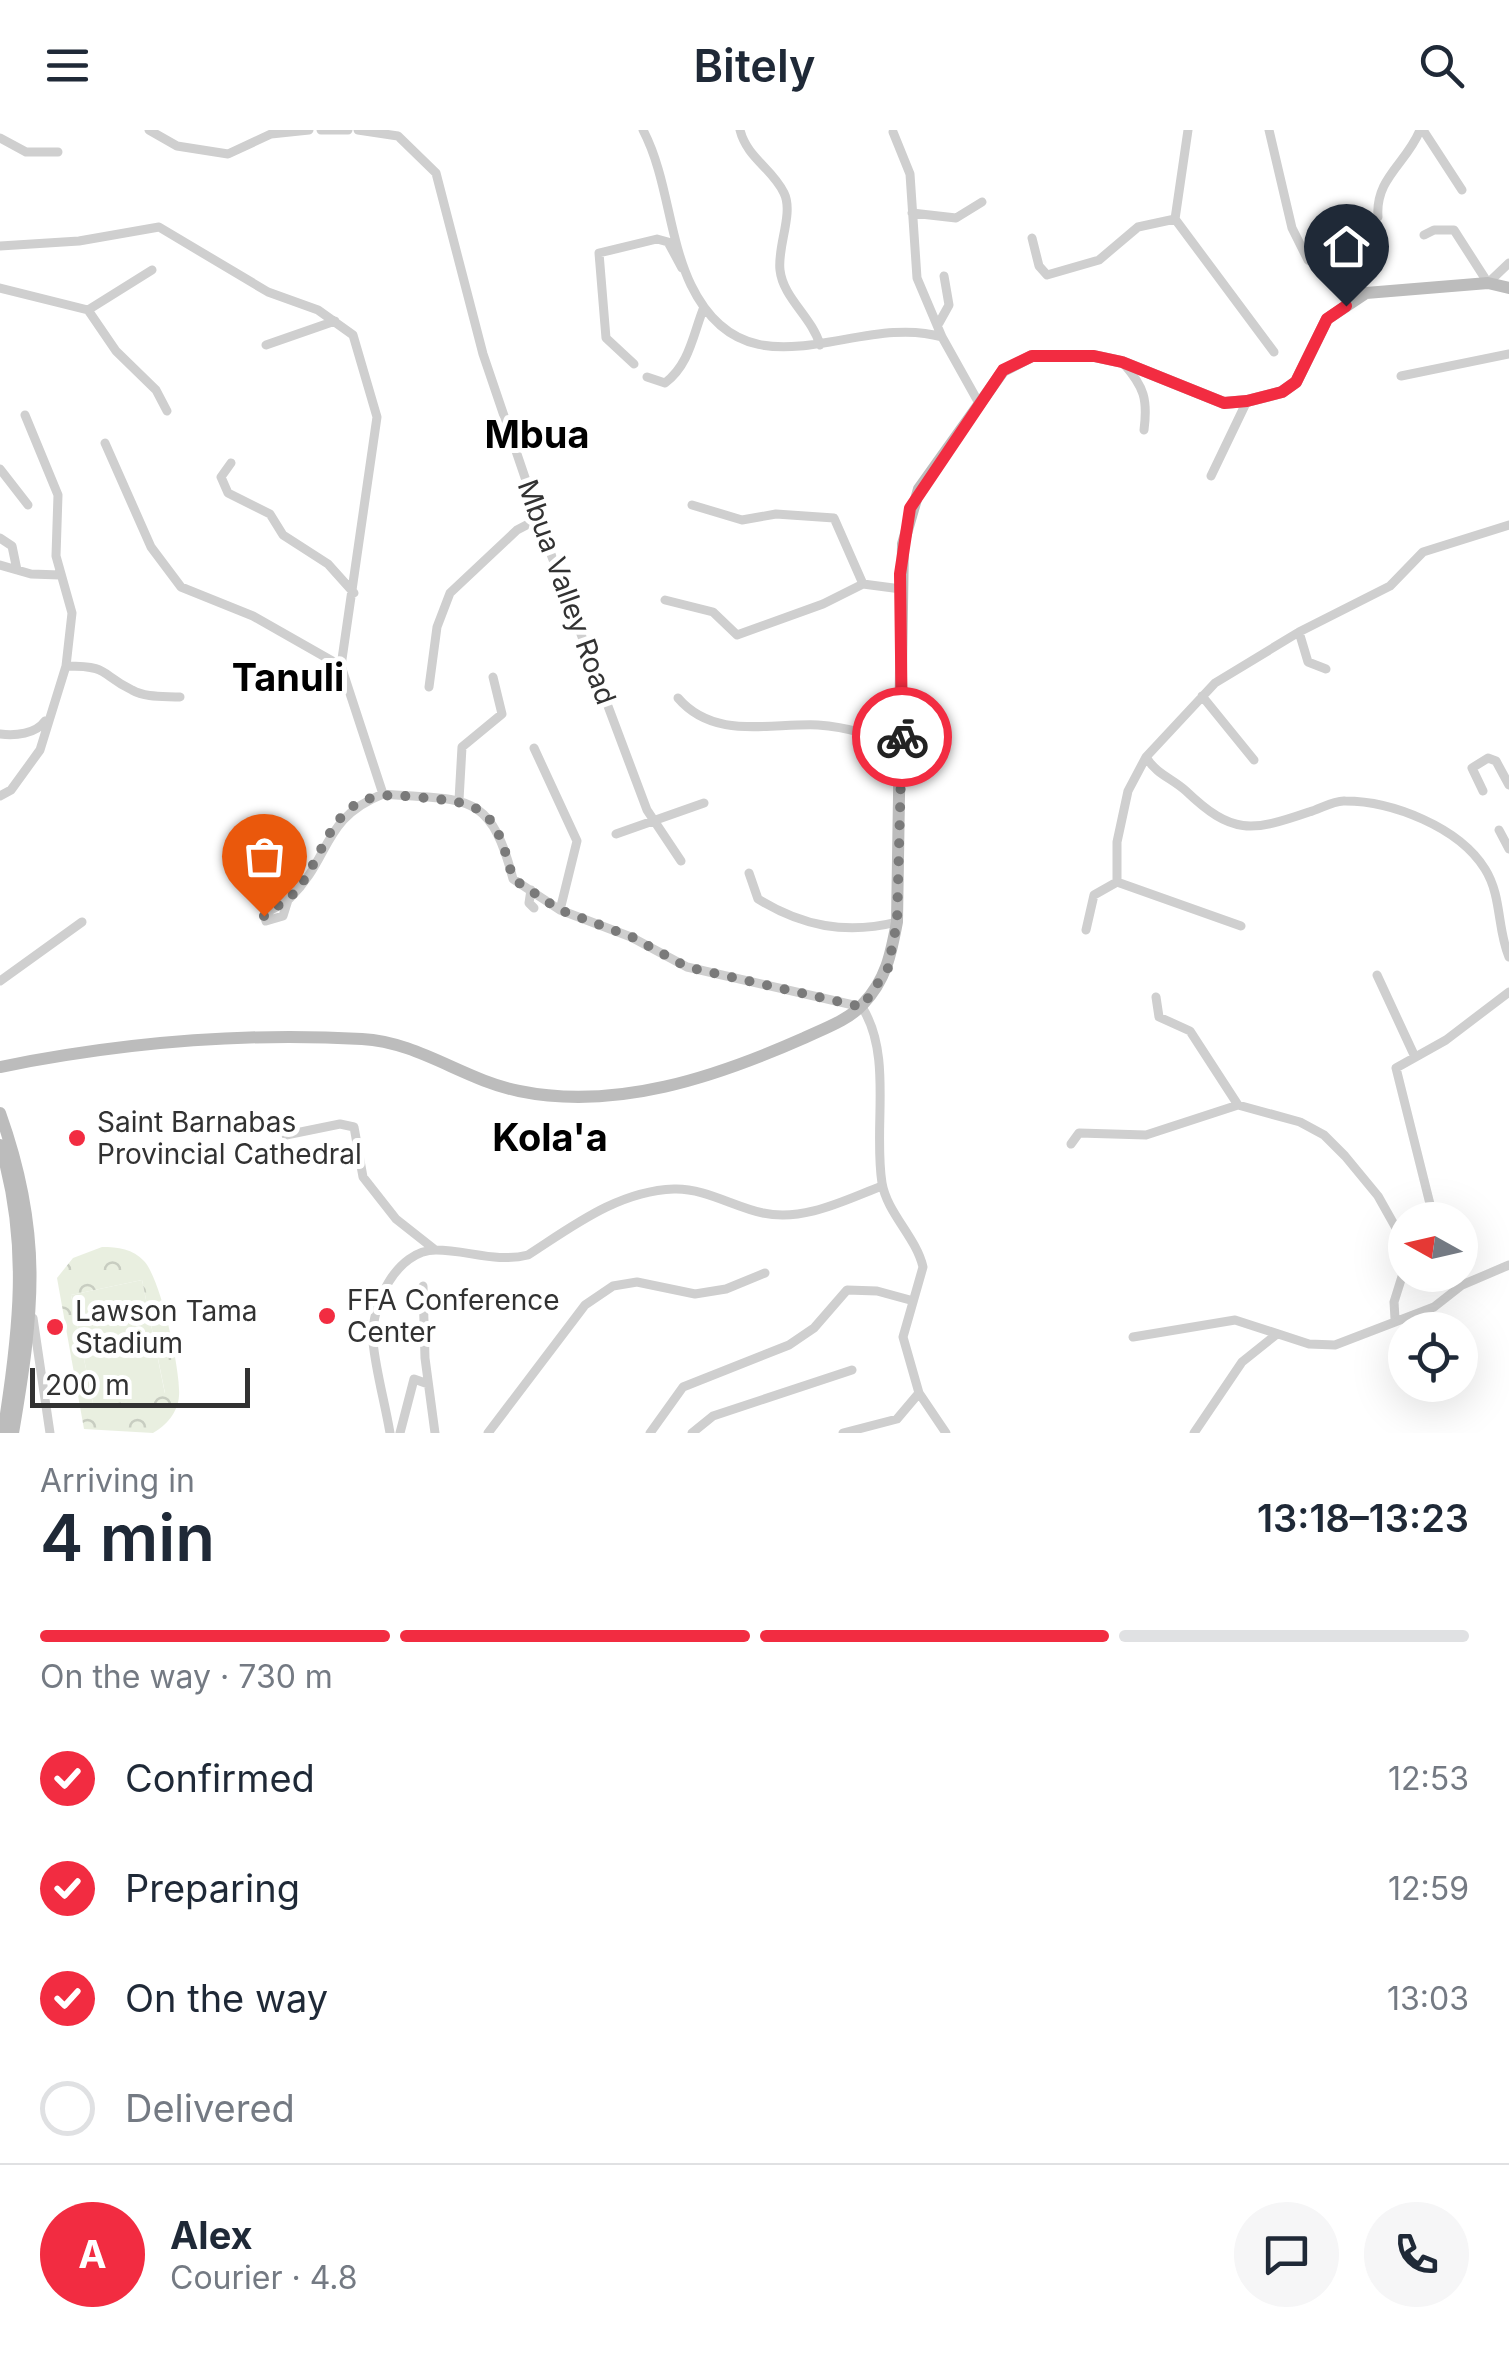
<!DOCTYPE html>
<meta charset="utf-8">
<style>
body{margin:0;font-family:Inter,sans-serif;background:#f6f6f7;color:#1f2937;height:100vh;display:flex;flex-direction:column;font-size:38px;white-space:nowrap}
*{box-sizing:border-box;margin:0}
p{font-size:32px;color:#747a83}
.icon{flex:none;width:55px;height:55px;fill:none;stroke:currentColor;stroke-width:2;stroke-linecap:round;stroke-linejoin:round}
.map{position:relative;height:1303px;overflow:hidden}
.details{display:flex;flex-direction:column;background:#fff;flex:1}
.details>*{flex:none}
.needle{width:65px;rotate:278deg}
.tools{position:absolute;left:1388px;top:1072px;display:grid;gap:20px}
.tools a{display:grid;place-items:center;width:90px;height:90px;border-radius:50%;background:#fff;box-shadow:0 10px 40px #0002;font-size:50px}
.scale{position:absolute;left:30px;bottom:25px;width:220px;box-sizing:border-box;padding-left:10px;border:5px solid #323232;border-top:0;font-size:28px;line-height:35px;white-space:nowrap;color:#323232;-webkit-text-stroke:8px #fff;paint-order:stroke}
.pin{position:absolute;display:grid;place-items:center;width:85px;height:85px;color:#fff;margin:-102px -42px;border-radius:50% 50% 50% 0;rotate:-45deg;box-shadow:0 0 10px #0007}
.pin .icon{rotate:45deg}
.courier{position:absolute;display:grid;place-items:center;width:100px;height:100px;margin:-50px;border:8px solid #f22c41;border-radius:50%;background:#fff;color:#222;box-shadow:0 2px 12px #0007}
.headline em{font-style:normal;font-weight:600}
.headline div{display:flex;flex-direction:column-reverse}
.headline{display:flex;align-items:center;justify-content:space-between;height:170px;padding:0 40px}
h1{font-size:65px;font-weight:600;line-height:75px}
.bar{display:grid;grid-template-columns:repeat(4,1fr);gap:15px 10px;align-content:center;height:120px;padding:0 40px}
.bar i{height:12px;border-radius:8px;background:#e0e1e3}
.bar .active{background:#f22c41}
.bar p{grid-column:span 4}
.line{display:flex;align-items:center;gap:25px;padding:0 40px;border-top:2px solid #e0e1e3}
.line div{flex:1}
.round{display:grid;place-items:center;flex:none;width:105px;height:105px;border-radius:52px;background:#f6f6f7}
ol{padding:0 40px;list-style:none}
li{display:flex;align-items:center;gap:30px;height:110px}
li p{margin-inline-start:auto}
li .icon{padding:10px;border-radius:50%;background:#f22c41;color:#fff;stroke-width:4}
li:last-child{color:#747a83}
li i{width:55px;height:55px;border:5px solid #e0e1e3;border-radius:50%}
header{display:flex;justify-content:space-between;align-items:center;height:130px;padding:0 40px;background:#fff;font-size:45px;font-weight:600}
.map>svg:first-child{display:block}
</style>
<header><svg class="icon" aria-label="menu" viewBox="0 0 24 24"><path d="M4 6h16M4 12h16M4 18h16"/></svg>Bitely<svg class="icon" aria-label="search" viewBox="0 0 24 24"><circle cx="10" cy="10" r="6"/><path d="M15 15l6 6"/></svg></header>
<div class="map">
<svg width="1509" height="1303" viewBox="0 0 1509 1303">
<defs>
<pattern id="park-crowns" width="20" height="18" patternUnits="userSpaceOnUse" patternTransform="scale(2.5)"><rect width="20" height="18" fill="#e9efe0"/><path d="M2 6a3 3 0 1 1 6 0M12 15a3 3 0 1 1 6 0" fill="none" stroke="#c8cdc1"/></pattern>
</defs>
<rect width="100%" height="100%" fill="#fff"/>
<!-- grass -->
<path fill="#e9efe0" d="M142 1150 165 1264 94 1278 71 1165Z"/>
<!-- park -->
<path fill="url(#park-crowns)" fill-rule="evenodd" d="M102 1117C118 1117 133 1119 144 1131 161 1149 181 1242 179 1266 178 1282 166 1296 153 1303L84 1299 57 1148 73 1128ZM142 1150 165 1263 94 1278 71 1165Z"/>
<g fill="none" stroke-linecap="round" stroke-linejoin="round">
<!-- street -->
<path stroke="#cfcfcf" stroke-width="9" d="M149 0 177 16 228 24 271 4 309 0
M321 0H348
M358 0 398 6 436 43 483 224 552 427 647 680 681 731
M643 0C668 48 668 107 691 155 748 273 856 181 942 207L980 275
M740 0C747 28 772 38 784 63 794 83 777 117 780 140 783 168 812 187 820 215
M1188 0 1175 89 1274 222
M1269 0 1292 98 1308 130 1347 146 1366 163
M1423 0 1462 60
M893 2 910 44 917 148 942 207
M0 8 26 22H58
M912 83 956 88 982 72
M1378 87C1375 48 1407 33 1420 0
M1424 105 1434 100H1454L1488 153 1509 133
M1032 108 1039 136 1047 145 1099 130 1138 97 1175 89
M0 116 79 111 159 97 268 162 318 180 353 205 377 287 341 536 383 664C465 671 490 659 513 749L560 780 631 807 687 837 862 877C893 926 873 997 882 1053 887 1083 916 1107 923 1137L903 1207 919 1263 946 1303
M0 158 88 180 116 221 156 260 167 281
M88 180 152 140
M939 193 949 175 944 146
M266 215 335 191
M634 234 606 208 599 123 657 109 668 112 682 138
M1124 234C1144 257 1148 269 1144 300
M1401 246 1509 224
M647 247 665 253C690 234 693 204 704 177
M105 313 151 417 181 457 253 486 341 536
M231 333 221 347 228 363 270 384 283 405 328 434 354 463
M0 339 28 375
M1211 346 1247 271
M692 375 742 390 776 384 834 388 863 454 901 459
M0 408 12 416 17 440
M0 435 31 444 60 445
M665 470 713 482 737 505 823 474 863 454
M1299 502 1308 532 1326 539
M66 536C111 536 99 544 132 560 146 568 164 566 180 567
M429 557 437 497 450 463 517 400 540 388
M1202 566 1254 630
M678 568C714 610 769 593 818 595 849 597 874 606 902 617
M0 604C15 606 36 604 45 591
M534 618 577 711 560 780
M1146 627C1157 645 1172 648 1186 661 1232 705 1251 702 1309 682 1320 679 1334 670 1345 671 1392 671 1459 697 1485 739 1502 766 1497 799 1509 827
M1483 661 1472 638 1488 628 1496 631 1509 655
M0 666 11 660 40 620 66 536 72 483 56 426 58 365 25 285
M459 670 462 617 502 584 493 547
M1499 700 1509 719
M616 704 704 673
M749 743 758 769C802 796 846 805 897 792
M531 760 529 773 534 778
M288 770 283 786 266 791 264 785C272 778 282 775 290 768 331 728 322 688 383 664
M1241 796 1117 752V712L1128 661 1146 627 1215 553 1299 502 1390 456 1423 422 1509 395
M1086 800 1094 765 1117 752
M1377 845 1415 927
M0 851 82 792
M1156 867 1159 887 1190 901 1238 975
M286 1005 340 994 354 997 363 1047 396 1089 434 1119
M1071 1014 1079 1003 1146 1005 1238 975 1300 992 1324 1005 1345 1026 1378 1066 1405 1114
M1434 1090 1396 938 1446 910 1509 862
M423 1156 425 1228 435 1303
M33 1188 50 1303
M1395 1189 1394 1172 1405 1137
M1133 1207 1235 1190 1309 1214 1335 1215 1434 1177 1462 1155 1509 1135
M390 1303C385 1273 376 1242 373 1212 370 1176 396 1120 436 1120 467 1120 497 1133 528 1125 573 1096 618 1061 674 1059 705 1058 734 1077 763 1083 804 1092 845 1070 882 1056
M400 1303 414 1249 428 1254
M488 1303 585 1175 613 1156 637 1152 695 1164 726 1159 765 1143
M650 1303 683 1257 789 1215 814 1198 847 1160 877 1161 910 1170
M692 1303 713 1286 852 1240
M843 1303 897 1289 919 1263
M1194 1303 1242 1232 1277 1204"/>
<!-- secondary -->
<path stroke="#bcbcbc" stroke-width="12" d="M0 937C119 913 240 902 362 909 419 912 464 950 519 961 616 981 716 947 804 908 823 899 849 890 863 874 886 850 891 824 897 792L903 414 919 359 1003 241 1032 226H1094L1122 232 1224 273 1247 271 1282 262 1296 252 1327 189 1366 163 1488 153 1509 158
M0 983C43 1103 34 1180 13 1303
M0 1015C30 1112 19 1204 3 1303"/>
</g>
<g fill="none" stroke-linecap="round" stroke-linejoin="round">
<!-- done -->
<path stroke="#7a7a7a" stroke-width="10" stroke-dasharray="0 18" d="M264 786C272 778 281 775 289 768 317 743 324 695 355 675 375 663 394 665 415 667 487 673 494 678 513 749L560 780 632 807 687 837 862 877 888 838 897 792 902 607"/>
<!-- route -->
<path stroke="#f22c41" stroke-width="12" d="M902 607 900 444 910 378 1003 240 1032 226H1094L1122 232 1224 273 1247 271 1282 262 1296 252 1327 189 1346 176"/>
</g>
<!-- markers -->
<g fill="#f22c41" stroke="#fff" stroke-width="4">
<circle cx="77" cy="1008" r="10"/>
<circle cx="327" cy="1186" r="10"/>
<circle cx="55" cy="1197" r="10"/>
</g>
<g text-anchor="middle" stroke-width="10" stroke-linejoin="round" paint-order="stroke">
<!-- street labels -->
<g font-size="28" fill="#323232" stroke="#fff">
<text transform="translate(567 462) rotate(70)" y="10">Mbua Valley Road</text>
</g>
<!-- poi labels -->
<g font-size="28" fill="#323232" stroke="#fff" text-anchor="start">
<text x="97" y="1002">Saint Barnabas<tspan x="97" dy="32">Provincial Cathedral</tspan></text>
<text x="347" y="1180">FFA Conference<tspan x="347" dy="32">Center</tspan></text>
<text x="75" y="1191">Lawson Tama<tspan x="75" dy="32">Stadium</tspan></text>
</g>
<!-- district labels -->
<g font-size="38" font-weight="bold" fill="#000" stroke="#fff">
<text x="537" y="318">Mbua</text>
<text x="288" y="561">Tanuli</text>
<text x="550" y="1021">Kola'a</text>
</g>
</g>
</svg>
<div class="tools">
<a><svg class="needle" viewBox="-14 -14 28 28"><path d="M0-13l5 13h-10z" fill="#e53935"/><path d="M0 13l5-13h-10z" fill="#747a83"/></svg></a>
<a><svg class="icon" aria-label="locate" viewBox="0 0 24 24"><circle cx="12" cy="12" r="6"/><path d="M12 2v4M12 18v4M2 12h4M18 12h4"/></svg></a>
</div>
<div class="scale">200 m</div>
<div class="pin" style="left:264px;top:786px;background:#ea580c"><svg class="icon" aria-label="bag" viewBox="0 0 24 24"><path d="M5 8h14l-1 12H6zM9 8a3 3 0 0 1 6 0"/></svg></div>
<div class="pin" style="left:1346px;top:176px;background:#1f2937"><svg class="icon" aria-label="home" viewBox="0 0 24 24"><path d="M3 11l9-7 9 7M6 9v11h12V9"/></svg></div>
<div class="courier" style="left:902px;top:607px"><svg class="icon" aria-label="bike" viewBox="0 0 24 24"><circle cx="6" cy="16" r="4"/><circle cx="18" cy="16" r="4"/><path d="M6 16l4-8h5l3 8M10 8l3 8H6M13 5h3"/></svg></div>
</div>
<section class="details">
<div class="headline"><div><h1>4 min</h1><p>Arriving in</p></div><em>13:18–13:23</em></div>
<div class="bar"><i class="active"></i><i class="active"></i><i class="active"></i><i></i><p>On the way · 730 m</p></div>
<ol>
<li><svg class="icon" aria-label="check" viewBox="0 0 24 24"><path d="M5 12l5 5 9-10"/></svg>Confirmed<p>12:53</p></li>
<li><svg class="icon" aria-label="check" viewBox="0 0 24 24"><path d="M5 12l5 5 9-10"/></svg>Preparing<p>12:59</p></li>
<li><svg class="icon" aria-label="check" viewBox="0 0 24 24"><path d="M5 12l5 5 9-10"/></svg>On the way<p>13:03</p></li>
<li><i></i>Delivered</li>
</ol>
<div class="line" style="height:180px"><b class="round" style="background:#f22c41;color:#fff">A</b><div><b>Alex</b><p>Courier · 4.8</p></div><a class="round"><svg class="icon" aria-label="chat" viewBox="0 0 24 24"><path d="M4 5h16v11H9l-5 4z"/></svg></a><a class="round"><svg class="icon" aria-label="phone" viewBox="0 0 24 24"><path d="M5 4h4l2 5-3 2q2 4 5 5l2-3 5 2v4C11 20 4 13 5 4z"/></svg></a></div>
</section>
